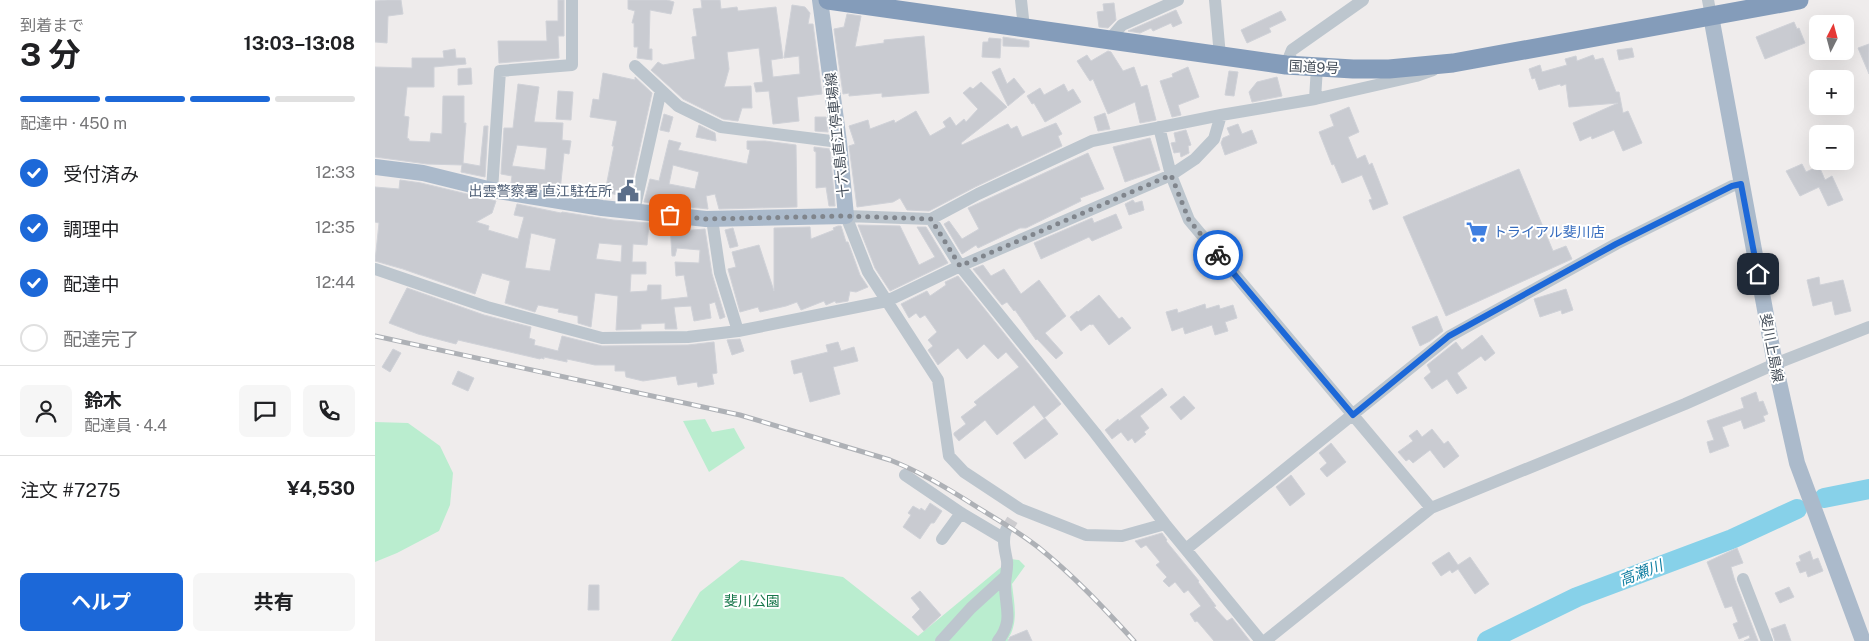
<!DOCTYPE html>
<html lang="ja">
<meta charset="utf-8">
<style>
body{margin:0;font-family:"Public Sans","Noto Sans JP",sans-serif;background:#f6f6f6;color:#202124;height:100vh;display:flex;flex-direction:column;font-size:19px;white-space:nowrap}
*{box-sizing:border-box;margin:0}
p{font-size:16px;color:#757577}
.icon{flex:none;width:28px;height:28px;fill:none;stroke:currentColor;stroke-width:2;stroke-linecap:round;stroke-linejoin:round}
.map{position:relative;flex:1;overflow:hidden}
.panel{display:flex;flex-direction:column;background:#fff;width:375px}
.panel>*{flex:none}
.needle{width:32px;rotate:6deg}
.controls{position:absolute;left:1434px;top:15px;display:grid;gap:10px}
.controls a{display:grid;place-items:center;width:45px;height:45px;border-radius:8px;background:#fff;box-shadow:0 5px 20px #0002;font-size:25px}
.pin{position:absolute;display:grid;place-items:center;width:42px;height:42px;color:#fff;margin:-21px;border-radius:10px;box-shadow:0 2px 8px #0006}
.courier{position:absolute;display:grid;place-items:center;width:50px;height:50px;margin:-25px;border:4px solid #1c68d8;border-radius:50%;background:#fff;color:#222;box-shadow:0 1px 6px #0007}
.summary em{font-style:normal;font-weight:700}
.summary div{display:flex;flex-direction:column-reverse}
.summary{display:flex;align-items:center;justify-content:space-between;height:85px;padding:0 20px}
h1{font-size:32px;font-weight:700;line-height:38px}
.bar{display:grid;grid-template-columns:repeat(4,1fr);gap:8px 5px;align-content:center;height:60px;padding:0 20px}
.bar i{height:6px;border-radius:4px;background:#e0e0e0}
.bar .active{background:#1c68d8}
.bar p{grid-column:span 4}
.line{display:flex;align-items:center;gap:12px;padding:0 20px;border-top:1px solid #e0e0e0}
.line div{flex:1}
.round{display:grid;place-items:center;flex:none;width:52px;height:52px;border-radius:8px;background:#f6f6f6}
ol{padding:0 20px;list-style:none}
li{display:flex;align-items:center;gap:15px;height:55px}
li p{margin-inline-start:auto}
li .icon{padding:5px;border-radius:50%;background:#1c68d8;color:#fff;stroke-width:4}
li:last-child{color:#757577}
li i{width:28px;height:28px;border:2px solid #e0e0e0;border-radius:50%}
.primary-button{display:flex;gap:10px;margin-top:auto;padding:10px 20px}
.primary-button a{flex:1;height:58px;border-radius:8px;background:#1c68d8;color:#fff;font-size:20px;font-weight:700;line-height:58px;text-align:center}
.primary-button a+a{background:#f6f6f6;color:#202124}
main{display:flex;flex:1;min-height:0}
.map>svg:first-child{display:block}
</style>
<main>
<section class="panel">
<div class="summary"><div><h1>3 分</h1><p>到着まで</p></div><em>13:03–13:08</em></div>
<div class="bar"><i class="active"></i><i class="active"></i><i class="active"></i><i></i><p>配達中 · 450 m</p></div>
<ol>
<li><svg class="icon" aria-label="check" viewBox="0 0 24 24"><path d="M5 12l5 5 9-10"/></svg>受付済み<p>12:33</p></li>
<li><svg class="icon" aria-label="check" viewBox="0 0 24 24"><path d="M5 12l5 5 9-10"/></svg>調理中<p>12:35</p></li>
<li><svg class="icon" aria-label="check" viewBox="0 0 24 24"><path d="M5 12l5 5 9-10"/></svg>配達中<p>12:44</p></li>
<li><i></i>配達完了</li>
</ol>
<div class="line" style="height:90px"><a class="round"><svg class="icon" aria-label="person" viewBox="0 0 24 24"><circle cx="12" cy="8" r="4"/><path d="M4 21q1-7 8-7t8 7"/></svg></a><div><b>鈴木</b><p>配達員 · 4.4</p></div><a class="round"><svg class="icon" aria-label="chat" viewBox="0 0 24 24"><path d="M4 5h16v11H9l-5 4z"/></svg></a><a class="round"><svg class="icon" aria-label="phone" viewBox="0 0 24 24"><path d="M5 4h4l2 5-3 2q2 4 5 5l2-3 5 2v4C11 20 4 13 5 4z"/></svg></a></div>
<div class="line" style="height:65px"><div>注文 #7275</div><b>¥4,530</b></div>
<div class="primary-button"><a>ヘルプ</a><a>共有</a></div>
</section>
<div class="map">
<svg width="1494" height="641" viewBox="0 0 1494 641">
<rect width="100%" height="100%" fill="#efecec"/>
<!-- green -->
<path fill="#baedcf" d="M330 419 337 432 359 428 370 448 334 472 308 421Z
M0 422 33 423 65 446 78 473 75 505 64 531 22 553 0 562Z
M636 559 644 560 650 566 637 584C639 603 644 622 633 639L634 641H296L325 592 366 560 468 577 543 636Z"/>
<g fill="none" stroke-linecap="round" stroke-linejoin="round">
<!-- river -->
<path stroke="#87d1e9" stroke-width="20" d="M1449 498 1494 489
M1112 641 1202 597 1357 539 1422 509"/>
</g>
<!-- building -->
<path fill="#c9cbd1" stroke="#d0d2d8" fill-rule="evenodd" d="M12 0H26L28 14 13 16 12 43 0 42V1Z
M183 0H189V36H183L184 58 124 63 123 41H172L171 21H183Z
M253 0H292L299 2 296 14 275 10 274 49H277V60L262 58 263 47H259V23H257L260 11 253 9Z
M326 0H345L346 9 362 7 363 11 401 7 408 58 396 60 398 77 425 74 424 56 409 58 417 5 430 7 435 13 433 24H438L447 94 422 97 424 121 398 124 394 91 381 92 379 83 388 82 384 48 352 52 354 69 349 87 376 86 377 108H367L363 121 348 119 308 99 276 70 283 62 288 65 320 59 317 37 322 36 318 9 327 8Z
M739 3 741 20 733 28 724 27 722 12 729 11 728 4Z
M801 10 807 23 798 27 796 23 778 31 776 28 765 33 753 31Z
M906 11 911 20 894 28 896 32 872 43 866 30Z
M472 14 486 16 480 47 509 43V40L549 36 554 93 507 97V93L474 96V93L468 94 459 29 469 27Z
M1419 22 1422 29 1424 28 1430 43 1390 59 1381 37Z
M628 37 654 41V47L628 46Z
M614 38 626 39 625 58 607 57 608 42H613Z
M1494 44V74L1483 48Z
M1257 48 1259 57 1244 60 1242 50Z
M80 49 81 58H90L91 64 59 67V87H32L29 116 34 117 32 138 34 139V141L55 142 56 133 67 134 68 96H89V123H91L88 163 105 166 109 126H113L110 177 86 172 87 165 52 164 0 157V67L37 68V58H69L68 51Z
M733 51 736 52 748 71 759 67 766 87 772 85 781 120 765 123 760 102 733 114 718 79 715 81 702 61 712 55 716 61Z
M1218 55 1220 60 1228 58 1241 92H1244L1248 113 1253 111 1267 143 1248 151 1239 130 1217 139 1216 136 1205 141 1198 123 1243 103 1194 107 1191 84 1186 86 1185 84 1164 90 1160 78 1157 79 1154 69 1165 65 1167 72 1192 65 1190 59 1201 56 1202 61Z
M813 67 824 97 803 105 806 115 797 117 785 81 798 77 797 74Z
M96 68 97 84 83 85V69Z
M625 68 632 84 639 78 650 92 633 106 617 72Z
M854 71 863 72 859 96 850 95Z
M228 73 260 80V77L277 93 253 201 246 200 247 196 230 192 239 146H237L242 121 215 117 218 99 224 100Z
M902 77 907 96 877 102 874 92 882 82Z
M606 82 632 107 586 143 587 145 633 124 636 129 642 126 647 137 681 123 687 134 683 136 687 146 600 187 554 211 532 210 525 198 518 202 482 207 474 146 480 144 474 126 493 120 495 129 519 120 520 123 541 111 555 136 571 127 568 122 575 117 581 126 589 119 591 122 603 109 588 93 595 87 598 89Z
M143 84 164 87 159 122 188 123 187 140 196 141 194 154 189 153 185 191 136 183 137 176 126 174 129 128H138ZM142 145 172 148 170 170 137 166Z
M689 84 693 92 698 89 706 102 670 122 659 103 657 104 652 96 665 88 669 95Z
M183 91 198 92 196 120 181 119Z
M974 107 984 132 973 137 982 159 990 155 994 165 997 163 1013 204 998 210 994 200 997 199 987 175 967 183 959 164 957 165 944 132 959 126 955 115Z
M730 113 735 129 723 131 719 117Z
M289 114 298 117 294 132 285 130Z
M440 117H451L453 132 440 131Z
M863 124 867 134 877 130 882 143 850 155 846 143 848 138 855 135 852 128Z
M324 125 340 133 341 141 321 137Z
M811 130 816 145 813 146 814 153 806 157 805 152 799 153 796 143 801 142 799 133Z
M775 138 785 170 750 182 738 147Z
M294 140 306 143 303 150 372 164 375 150 372 149V141H390L421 145 422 207 344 209 340 194 331 196 333 209 269 202 275 179 284 181ZM298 165 324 172 320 189 294 184Z
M439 147 455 149 460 206H454L451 187 441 188V152L439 151Z
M713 153 729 189 705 198 706 201 651 228H645L603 248 601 245 587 254 569 224 574 221 587 239 604 229 593 208Z
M1427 164 1431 172 1444 166 1450 180 1457 176 1468 200 1453 206 1444 187 1425 196 1411 171Z
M1144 169 1178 251 1191 246 1197 259 1071 316 1028 217Z
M25 180 46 183 121 201 117 213 101 222 114 226 113 230 143 239 149 217 139 215 142 204 186 213 187 212 238 220 274 223 272 245 258 244 257 262H271V274H256L255 292 272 291 273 285H286V300L313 297 309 275 301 276 300 262 324 263 325 250 302 248 300 256H297L295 225 306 226 305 231 330 229 337 274 350 317 345 319 340 302 334 304 336 318 319 321 316 306 299 307 302 329H290V323L266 324V329L241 330 243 296 220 293 216 327 203 323V316L183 312 184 309 163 305 160 312 130 303 135 281 107 273 100 294 28 269 0 261 4 223 0 222V187L24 189ZM156 233 181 239 175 271 150 268ZM224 243 247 245 246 262 221 259Z
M758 200 760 203 767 201 769 210 754 215 750 204Z
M741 214 747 228 717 241 714 237 666 259 659 243 717 218 719 223Z
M483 225 525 226 544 265 560 257 542 227H551L573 263 515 291 500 268Z
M463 226H466L471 242H473L485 275 493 287 481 292 475 291 473 301 461 303 460 301 451 305 449 301 426 310 422 302 411 306 385 312 383 307 365 312 353 269 361 267 357 252 384 245 399 291V228L435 227 436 239 459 230 458 228Z
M358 228 363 246 355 248 350 230Z
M608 265 616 276 629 269 646 294 664 280 691 316 670 333 688 353 681 359 662 339 661 340 640 310 639 311 632 302 627 305 598 269Z
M583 276 686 404 669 418 659 405 622 435 610 420 584 441 579 435V433L591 424 586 417 602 405 599 402 644 367 631 352 623 359 609 344 592 359 583 348 563 365 553 350 558 346 553 340 562 332 550 315 545 318 541 313 534 318 526 304 552 291 555 296 571 285 570 282Z
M1444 277 1445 285 1468 280 1476 311 1460 315 1457 301 1438 306 1432 280Z
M32 288 109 315 156 327 154 338 160 340 159 345 183 351 187 336 227 346 313 345 339 342 342 373 337 374 339 384 323 387 322 382 303 385 301 376 268 381 251 377 250 371H240V365H220L192 359V362L169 357V359L166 358 165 359 83 340 81 344 43 334 14 323Z
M1191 289 1198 310 1187 314 1186 310 1165 317 1159 299Z
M724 295 744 319 747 317 756 328 734 345 718 324 716 325 715 324 706 331 695 317 702 311 703 312Z
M830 304 831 309 844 305 845 309 858 305 862 318 850 322 853 331 840 335 837 325 810 334 808 327 797 331 791 312 802 309 803 313Z
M1062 316 1068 331 1055 341 1045 346 1037 327Z
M1107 335 1120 353 1110 361 1106 356 1082 373 1092 388 1082 394 1072 379 1057 389 1049 378 1056 372 1052 365 1081 342 1087 350Z
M365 339 369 351 357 355 352 340Z
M463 342 466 351 479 347 483 361 458 367 465 394 435 402 427 372 419 374 416 361 453 352 451 345Z
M18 349 26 353 15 372 7 367Z
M83 371 99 378 93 391 77 384Z
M787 388 792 395 765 416 774 428 769 432 771 434 760 443 757 438 753 441 746 432 737 439 730 430 743 419 744 421Z
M1381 392 1384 402 1388 401 1393 414 1388 416 1390 421 1369 429 1366 420 1347 427 1354 446 1335 453 1332 442 1339 440 1332 421 1369 408 1366 398Z
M809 396 820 408 806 420 795 407Z
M670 418 683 434 650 459 638 443Z
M1057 429 1069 444 1073 441 1084 456 1069 468 1055 450 1038 463 1034 459 1031 461 1023 452 1038 441 1034 436 1042 430 1047 437Z
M956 443 971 462 952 477 945 469 952 463 944 453Z
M916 475 930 494 915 506 901 487Z
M555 503 567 511 559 523H556L545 539 528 527 536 515 533 513 538 506 545 510 546 508 550 511Z
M787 533 792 540 791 541 824 581 823 582 841 606 839 607 852 621 857 618 875 641H839L822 621 820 622 815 614 826 606 813 590 809 593 800 582 794 587 788 581 792 577 781 565 785 562 771 545 766 548 760 541Z
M1362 548 1368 563 1356 567 1359 578 1383 641H1369L1375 638 1374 635 1364 639 1358 624 1363 622 1357 606 1350 608 1332 562Z
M1435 551 1438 560 1443 558 1448 571 1433 577 1431 571 1425 573 1421 563 1426 561 1424 556Z
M1074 552 1083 565 1095 557 1114 584 1100 594 1083 569 1077 573 1075 570 1066 576 1057 563Z
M214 585H224V610H213Z
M1414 587 1419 597 1405 603 1400 593Z
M545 591 566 615 549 631 537 617 545 609 536 598Z
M1410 624 1416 641H1400L1396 629Z
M652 630 657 641H633L635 637Z"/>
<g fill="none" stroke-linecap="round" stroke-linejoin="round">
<!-- minor-tunnel -->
<path stroke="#cdcccf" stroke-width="12" stroke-dasharray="12 6" stroke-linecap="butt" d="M631 530 638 519"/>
<!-- minor -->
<path stroke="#bdc6ce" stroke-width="12" d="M646 0 649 28
M840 0 845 56
M1333 0 1336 16
M734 40 747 25 803 0
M911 65 917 50 988 0
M260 66 303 106 346 127 464 142
M940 99 942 67
M784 127 796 175 814 220 1056 508
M117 190 125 71 197 65V0
M259 211 286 90
M337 219 345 273 363 331
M556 219 585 266 720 433 790 524 886 641
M0 269 112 307 227 338 313 337 363 331 512 301 585 266 796 175 820 159 839 139 846 115
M530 475 586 513 628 538
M790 524 747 536 711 535 645 509 589 472 574 456 563 380 493 272 471 216 556 219 603 194 717 141 846 115 940 99 1041 76 1058 70
M567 539 586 513
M811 549 1075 336 1241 244 1357 186 1366 184
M1368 579 1392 641
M566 641 596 608 631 576
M623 641C639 620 630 608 630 585 630 577 633 569 632 561 630 550 627 541 631 530
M890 641 1056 508 1310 404 1400 364 1494 327"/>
<!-- major -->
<path stroke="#abbacb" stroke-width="16" d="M1336 16 1400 364 1422 463 1488 641
M0 167 48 173 117 190 227 208 331 219 471 216 464 142 445 0"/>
<!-- highway -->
<path stroke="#849cba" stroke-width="19" d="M453 0 911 65 978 69H1014L1078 63 1424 0"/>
<!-- rail casing -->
<g stroke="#aeb1b6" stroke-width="5">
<path id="rail" d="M0 336 365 415 515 460C546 472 574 489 602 507 623 520 644 532 663 547 698 575 729 608 759 641"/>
</g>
<!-- rail -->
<use href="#rail" stroke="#fff" stroke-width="3" stroke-dasharray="9" stroke-linecap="butt"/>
</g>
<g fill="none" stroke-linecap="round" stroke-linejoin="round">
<!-- done -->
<path stroke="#80858c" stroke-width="5" stroke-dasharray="0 9" d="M295 215 331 219 471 216 556 219 585 266 796 175 814 220 843 255"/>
<!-- route -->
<path stroke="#1c68d8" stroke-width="6" d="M843 255 978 415 1074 336 1241 244 1357 186 1366 184 1383 274"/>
</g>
<!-- icons -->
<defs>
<g id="civic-bare" transform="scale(1.725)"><path d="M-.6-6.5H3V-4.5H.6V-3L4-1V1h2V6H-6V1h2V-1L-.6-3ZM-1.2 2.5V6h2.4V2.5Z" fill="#5c6f8a" stroke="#fff" stroke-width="2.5" paint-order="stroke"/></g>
<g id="supermarket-bare" transform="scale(1.725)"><path d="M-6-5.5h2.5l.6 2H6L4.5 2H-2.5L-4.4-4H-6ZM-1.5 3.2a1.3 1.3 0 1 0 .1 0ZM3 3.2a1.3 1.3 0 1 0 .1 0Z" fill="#3f7fe0" stroke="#fff" stroke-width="2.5" paint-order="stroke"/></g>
</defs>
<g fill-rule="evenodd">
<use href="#civic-bare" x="253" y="191"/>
<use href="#supermarket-bare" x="1102" y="232"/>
</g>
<g text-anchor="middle" stroke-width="4" stroke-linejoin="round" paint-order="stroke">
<!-- street labels -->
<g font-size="14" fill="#454e59" stroke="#fff">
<text transform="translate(939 67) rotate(3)" y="5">国道9号</text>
<text transform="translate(462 135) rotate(-96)" y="5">十六島直江停車場線</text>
<text transform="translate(1397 348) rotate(79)" y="5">斐川上島線</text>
</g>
<!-- service labels -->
<g font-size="14" fill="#4e5e75" stroke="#fff" text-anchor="end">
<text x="237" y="196">出雲警察署 直江駐在所</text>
</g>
<!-- shop labels -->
<g font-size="14" fill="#366cbe" stroke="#fff" text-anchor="start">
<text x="1118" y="237">トライアル斐川店</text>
</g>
<!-- park labels -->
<g font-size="14" fill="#18774b" stroke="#fff">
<text x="377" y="606">斐川公園</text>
</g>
<!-- water labels -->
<g font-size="15" font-style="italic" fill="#0f7ea1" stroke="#fff">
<text transform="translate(1266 573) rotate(-21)" y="5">高瀬川</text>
</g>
</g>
</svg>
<div class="controls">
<a><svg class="needle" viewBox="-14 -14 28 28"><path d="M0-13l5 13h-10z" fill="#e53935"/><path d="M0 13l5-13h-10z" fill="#757577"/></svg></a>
<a>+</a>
<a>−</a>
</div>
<div class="pin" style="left:295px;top:215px;background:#ea580c"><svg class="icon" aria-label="bag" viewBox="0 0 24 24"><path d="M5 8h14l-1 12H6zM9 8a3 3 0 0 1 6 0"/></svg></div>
<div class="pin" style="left:1383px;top:274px;background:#1f2937"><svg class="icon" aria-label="home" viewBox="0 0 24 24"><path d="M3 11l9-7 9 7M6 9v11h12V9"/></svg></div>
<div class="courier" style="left:843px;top:255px"><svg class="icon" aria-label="bike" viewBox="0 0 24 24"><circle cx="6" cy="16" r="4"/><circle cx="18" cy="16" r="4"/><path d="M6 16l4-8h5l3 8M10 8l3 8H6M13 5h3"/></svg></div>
</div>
</main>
